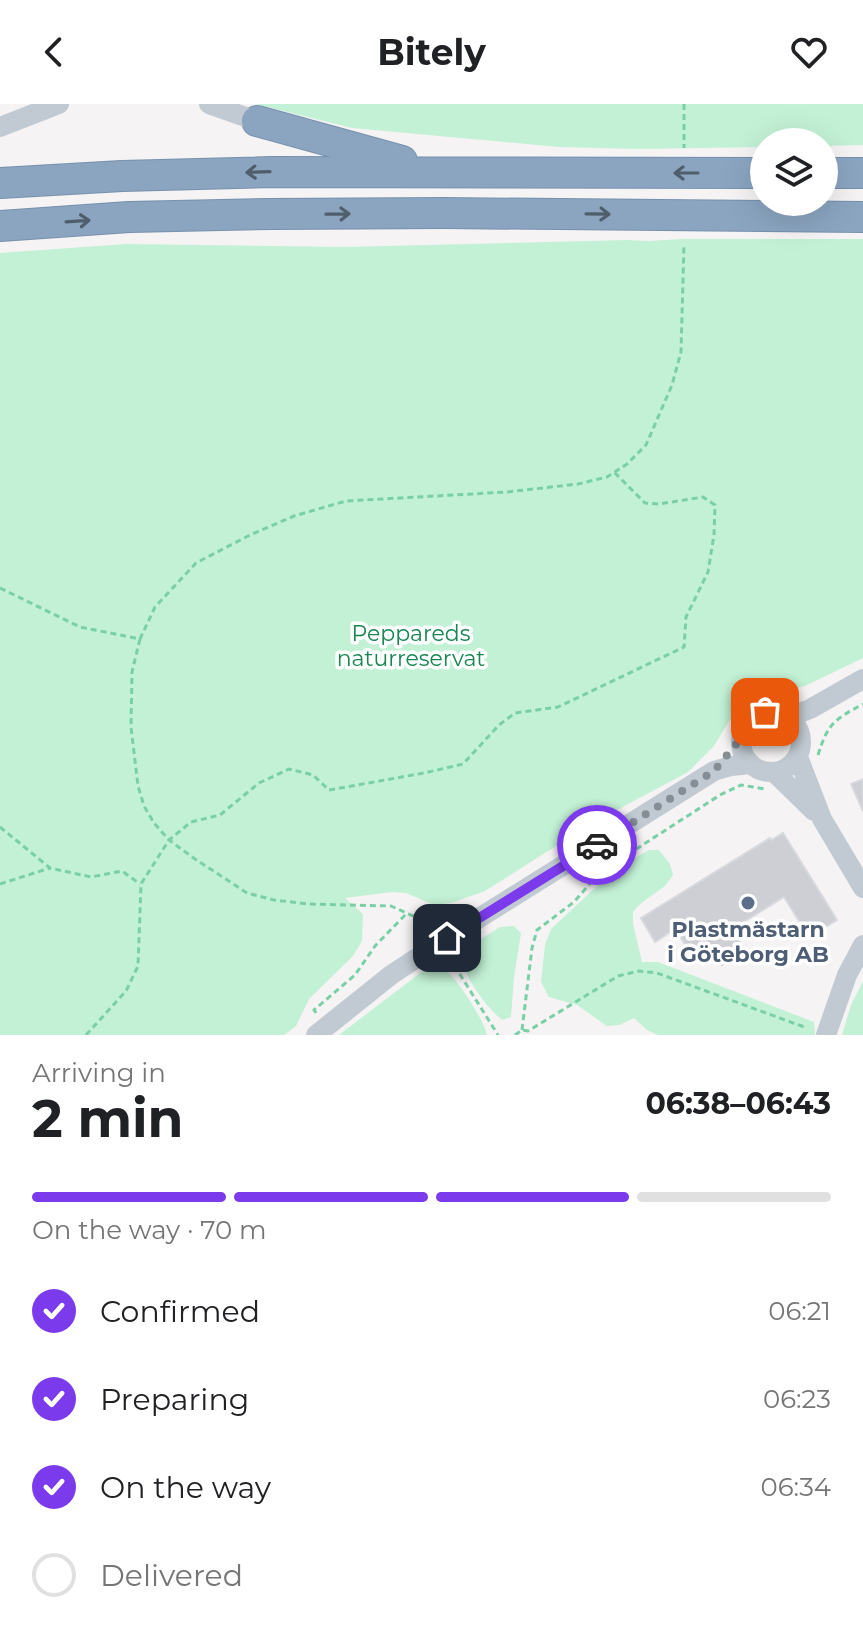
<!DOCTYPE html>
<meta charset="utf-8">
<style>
body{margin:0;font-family:Montserrat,sans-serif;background:#f2f2f2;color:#202124;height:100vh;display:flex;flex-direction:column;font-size:30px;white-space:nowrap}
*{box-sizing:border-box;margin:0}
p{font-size:26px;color:#757577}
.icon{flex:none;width:44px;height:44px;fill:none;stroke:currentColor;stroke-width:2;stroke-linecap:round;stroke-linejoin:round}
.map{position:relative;height:931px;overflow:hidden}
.details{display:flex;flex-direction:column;background:#fff;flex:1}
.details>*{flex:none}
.tools{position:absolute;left:750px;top:24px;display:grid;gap:16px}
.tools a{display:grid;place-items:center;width:88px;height:88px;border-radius:50%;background:#fff;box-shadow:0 8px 32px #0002;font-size:40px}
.pin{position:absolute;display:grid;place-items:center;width:68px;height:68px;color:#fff;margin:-34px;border-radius:16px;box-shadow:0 4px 12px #0006}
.courier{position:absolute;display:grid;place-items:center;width:80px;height:80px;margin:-40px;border:6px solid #7c3aed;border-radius:50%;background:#fff;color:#222;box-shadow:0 2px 10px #0007}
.overview em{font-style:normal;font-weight:700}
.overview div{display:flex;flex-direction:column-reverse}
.overview{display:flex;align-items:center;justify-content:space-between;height:136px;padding:0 32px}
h1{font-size:52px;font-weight:700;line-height:60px}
.bar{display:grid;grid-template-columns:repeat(4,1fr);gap:12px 8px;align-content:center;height:96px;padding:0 32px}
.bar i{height:10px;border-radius:6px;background:#e0e0e0}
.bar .selected{background:#7c3aed}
.bar p{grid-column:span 4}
ol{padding:0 32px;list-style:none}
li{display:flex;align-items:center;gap:24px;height:88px}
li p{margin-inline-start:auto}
li .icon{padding:8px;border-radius:50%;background:#7c3aed;color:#fff;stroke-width:4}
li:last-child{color:#757577}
li i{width:44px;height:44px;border:4px solid #e0e0e0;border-radius:50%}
header{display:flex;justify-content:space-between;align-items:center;height:104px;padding:0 32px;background:#fff;font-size:36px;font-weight:700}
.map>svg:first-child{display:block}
</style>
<header><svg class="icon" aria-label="back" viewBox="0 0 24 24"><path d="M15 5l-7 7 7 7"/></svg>Bitely<svg class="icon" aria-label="heart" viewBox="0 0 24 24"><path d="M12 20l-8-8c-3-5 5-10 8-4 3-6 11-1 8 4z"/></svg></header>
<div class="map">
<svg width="863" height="931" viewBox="0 0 863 931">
<rect width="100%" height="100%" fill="#f5f3f3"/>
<!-- green -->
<path fill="#c3f1d5" d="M255 0H863V41L824 42V38H764V43L639 45 559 43 352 24Z
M682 135H863V554L805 582 758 593 741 603 729 617 714 642 688 668 589 721 485 787 451 799 434 801 406 789 392 788 345 794 363 810 362 837 353 852 309 895 296 922 284 931H0V149L126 140 344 143 627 136 649 137Z
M649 746H659L670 760 673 771 665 782 640 800 633 808V820L642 858H658L814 918 815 931H658L647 926 634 914 619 921 607 922 577 901 549 893 541 878 545 841 551 825 594 785 628 758Z
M514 822 521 829 514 873 511 913 502 916C484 900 467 877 461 853L465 845 500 823Z
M432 860C434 861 442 863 444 865 457 874 484 916 487 931H339Z
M863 877V931H842L851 901Z"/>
<!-- building -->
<path fill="#cdcfd5" stroke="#d7d9de" stroke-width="2" d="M863 675V707L851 680Z
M783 729 837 816 817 828 814 823 806 828 784 793 732 825 745 846 722 861 709 840 692 851 675 825 655 838 641 814 770 734 772 736Z"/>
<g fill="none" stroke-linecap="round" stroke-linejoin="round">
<!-- highway casing -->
<g stroke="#7690ad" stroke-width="32">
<path id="highway" d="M257 17 402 57
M824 69H863
M0 79 122 72 272 68 764 69
M0 122 129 113 271 110 444 109 863 113"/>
</g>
<!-- path -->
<path stroke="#7ad0a6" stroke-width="3" stroke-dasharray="6 4" stroke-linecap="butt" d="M684 0V44
M0 484 80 523 140 535 155 503 196 459 250 431 294 412 346 397 507 388 578 380 607 373 627 360 646 341 672 281 681 248 684 140
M140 535 132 568 131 623 138 682 144 702 154 719 169 736 195 755 247 789 274 796 309 800 391 802 422 816 430 823
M818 651C828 619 834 616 863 600
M0 723 50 764 91 773 122 767 140 780
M0 780 50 764
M449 853 498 931
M316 909 314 906 355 871 375 842 408 808
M522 926 532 844 537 826 574 798 599 769 720 691 741 681 765 685
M86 931 126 887 138 862 141 780 169 736 191 718 220 711 259 679 289 665 313 671 329 686 424 669 463 660 499 621 515 609 558 603 684 543 686 513 708 468 714 431 715 401 703 393 659 400 645 399 614 368
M515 931 522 926 528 927 533 924 618 872 639 867 657 869 807 924"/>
<!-- minor -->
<path stroke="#c1cad2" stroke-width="20" d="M209 0 257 17
M0 23 59 0
M741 638a30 30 0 1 1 60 0a30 30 0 1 1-60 0Z
M789 613 810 605 863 575
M798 653 822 715 863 784
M774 668 814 707
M316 931 391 871 447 834 714 667 731 662 751 660
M826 931 847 871 863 841"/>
<!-- highway -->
<use href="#highway" stroke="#8ba5c1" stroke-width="30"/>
</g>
<!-- one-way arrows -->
<defs><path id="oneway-shaft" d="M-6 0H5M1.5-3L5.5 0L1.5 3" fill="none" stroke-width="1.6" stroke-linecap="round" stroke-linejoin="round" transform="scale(2)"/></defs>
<g stroke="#505e6b">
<use href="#oneway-shaft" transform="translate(258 68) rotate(178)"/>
<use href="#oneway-shaft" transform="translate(686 69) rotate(-180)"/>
<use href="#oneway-shaft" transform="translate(338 110) rotate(-1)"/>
<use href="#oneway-shaft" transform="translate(598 110) rotate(1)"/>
<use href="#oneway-shaft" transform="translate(78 117) rotate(-4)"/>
</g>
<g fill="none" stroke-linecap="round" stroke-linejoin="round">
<!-- done -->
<path stroke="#868d94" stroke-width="8" stroke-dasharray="0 14.4" d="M597 741 714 667 742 633 749 617 765 608"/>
<!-- route -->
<path stroke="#7c3aed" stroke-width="10" d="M447 834 597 741"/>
</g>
<!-- markers -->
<circle fill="#5c6f8a" stroke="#fff" stroke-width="3" cx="748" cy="799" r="8"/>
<g text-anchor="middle" stroke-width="7" stroke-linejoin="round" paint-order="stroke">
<!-- park labels -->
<g font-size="22" fill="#17864f" stroke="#fff">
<text x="411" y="537">Peppareds<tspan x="411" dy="25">naturreservat</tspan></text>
</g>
<!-- service labels -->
<g font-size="22" font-weight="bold" fill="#4e5e75" stroke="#fff">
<text x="748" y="833">Plastmästarn<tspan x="748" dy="25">i Göteborg AB</tspan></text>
</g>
</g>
</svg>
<div class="tools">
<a><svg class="icon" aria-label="layers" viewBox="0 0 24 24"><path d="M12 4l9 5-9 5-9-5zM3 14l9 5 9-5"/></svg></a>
</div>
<div class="pin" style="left:765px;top:608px;background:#ea580c"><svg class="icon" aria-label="bag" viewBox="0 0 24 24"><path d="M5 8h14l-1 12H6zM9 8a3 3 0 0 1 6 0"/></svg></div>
<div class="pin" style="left:447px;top:834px;background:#1f2937"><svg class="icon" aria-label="home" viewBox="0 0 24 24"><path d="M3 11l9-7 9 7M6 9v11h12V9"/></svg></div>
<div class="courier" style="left:597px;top:741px"><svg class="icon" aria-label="car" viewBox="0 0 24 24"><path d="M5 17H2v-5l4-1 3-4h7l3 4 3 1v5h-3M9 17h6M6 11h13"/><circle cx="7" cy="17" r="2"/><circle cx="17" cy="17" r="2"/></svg></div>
</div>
<section class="details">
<div class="overview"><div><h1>2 min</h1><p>Arriving in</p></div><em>06:38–06:43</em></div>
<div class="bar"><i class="selected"></i><i class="selected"></i><i class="selected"></i><i></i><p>On the way · 70 m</p></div>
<ol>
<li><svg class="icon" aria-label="check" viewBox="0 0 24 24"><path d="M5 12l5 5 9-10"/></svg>Confirmed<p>06:21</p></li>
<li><svg class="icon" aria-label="check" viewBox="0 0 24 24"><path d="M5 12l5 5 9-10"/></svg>Preparing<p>06:23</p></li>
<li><svg class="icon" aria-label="check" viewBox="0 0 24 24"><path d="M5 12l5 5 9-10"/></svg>On the way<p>06:34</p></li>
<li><i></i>Delivered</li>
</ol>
</section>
